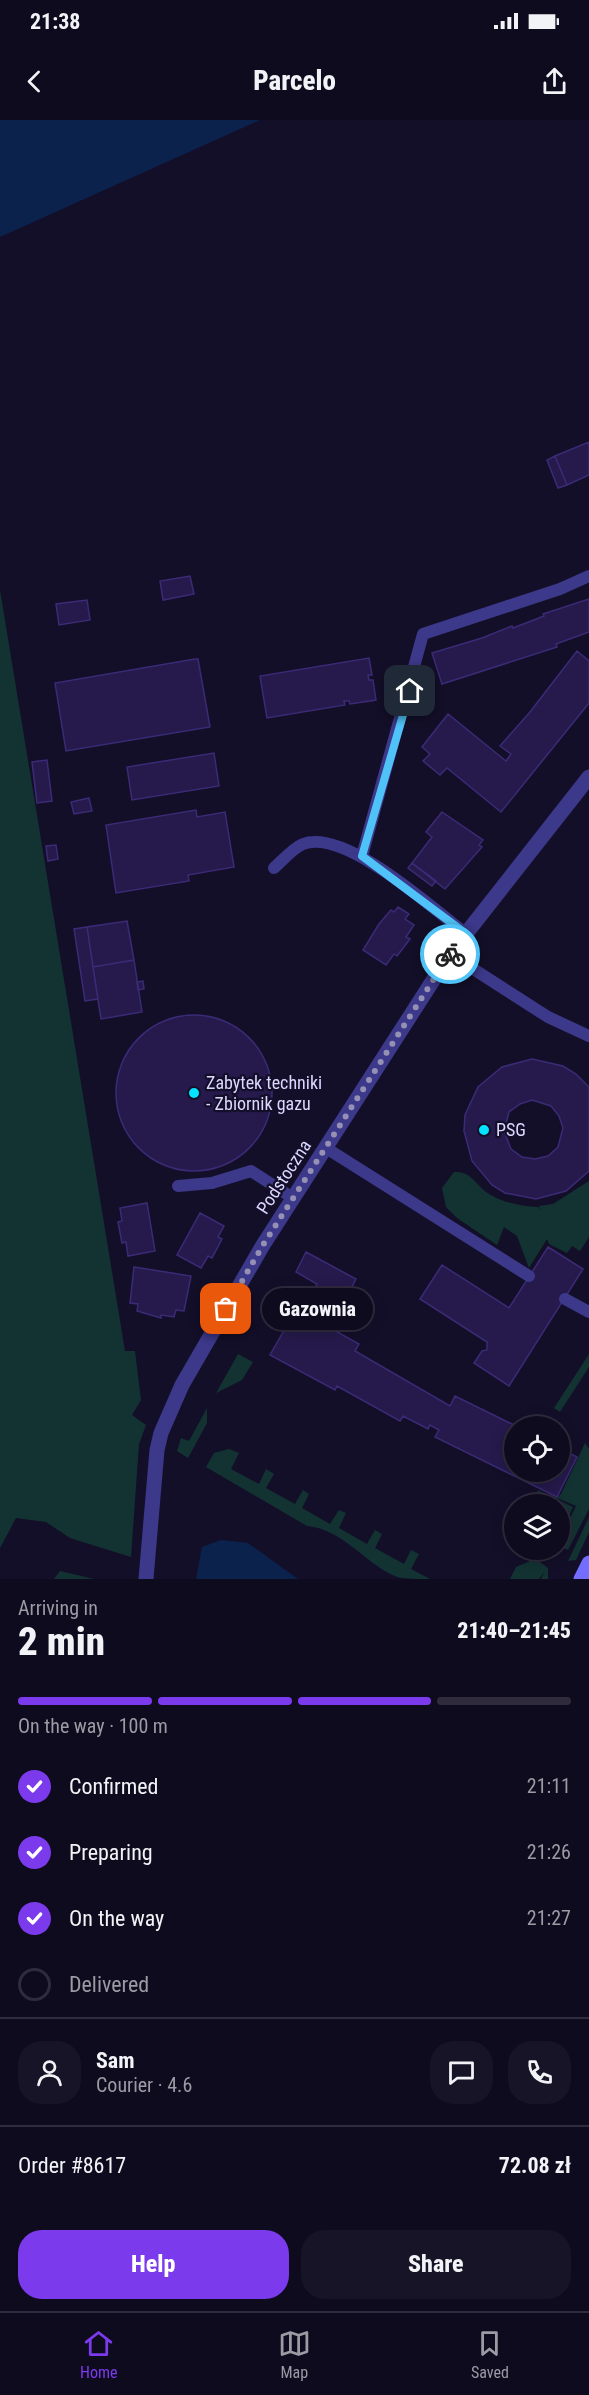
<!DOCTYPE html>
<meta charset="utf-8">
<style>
body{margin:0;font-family:"Roboto Condensed",sans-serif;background:#181428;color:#f1f3f6;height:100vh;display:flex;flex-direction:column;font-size:22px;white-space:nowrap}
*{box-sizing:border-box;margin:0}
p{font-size:20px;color:#9b9ba4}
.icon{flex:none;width:33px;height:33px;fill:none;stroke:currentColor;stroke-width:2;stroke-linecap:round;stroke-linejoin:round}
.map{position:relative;height:1459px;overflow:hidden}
.details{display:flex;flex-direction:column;background:#0f0b1f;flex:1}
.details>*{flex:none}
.fabs{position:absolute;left:504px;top:1296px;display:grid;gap:12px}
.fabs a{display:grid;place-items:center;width:66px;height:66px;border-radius:50%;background:#0f0b1f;box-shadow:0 3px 15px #0003,0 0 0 2px #2f2b3d;font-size:30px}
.pin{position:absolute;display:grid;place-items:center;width:51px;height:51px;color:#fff;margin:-26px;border-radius:12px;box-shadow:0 3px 9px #0006}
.courier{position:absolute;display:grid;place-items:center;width:60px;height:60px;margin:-30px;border:4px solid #4fc3f7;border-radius:50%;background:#fff;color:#222;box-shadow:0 2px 8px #0007}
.bubble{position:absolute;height:42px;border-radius:21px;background:#0f0b1f;box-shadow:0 3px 15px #0003,0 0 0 2px #2f2b3d;font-size:20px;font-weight:800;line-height:42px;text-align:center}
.summary em{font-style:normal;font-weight:800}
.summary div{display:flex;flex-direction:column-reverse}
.summary{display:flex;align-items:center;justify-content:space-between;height:102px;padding:0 18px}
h1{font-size:39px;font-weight:800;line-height:45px}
.bar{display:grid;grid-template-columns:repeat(4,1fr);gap:9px 6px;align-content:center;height:72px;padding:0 18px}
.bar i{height:8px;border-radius:4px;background:#2f2b3d}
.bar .current{background:#7c3aed}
.bar p{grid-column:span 4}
.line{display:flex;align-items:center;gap:15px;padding:0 18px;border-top:2px solid #2f2b3d}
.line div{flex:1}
.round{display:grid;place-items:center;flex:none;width:63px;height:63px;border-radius:24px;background:#181428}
ol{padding:0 18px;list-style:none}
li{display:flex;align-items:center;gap:18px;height:66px}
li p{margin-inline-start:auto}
li .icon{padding:6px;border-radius:50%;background:#7c3aed;color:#fff;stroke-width:4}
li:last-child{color:#9b9ba4}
li i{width:33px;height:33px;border:3px solid #2f2b3d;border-radius:50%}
.primary-button{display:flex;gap:12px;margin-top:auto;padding:12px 18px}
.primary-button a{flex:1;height:69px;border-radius:24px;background:#7c3aed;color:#fff;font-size:24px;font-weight:800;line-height:69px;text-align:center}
.primary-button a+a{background:#181428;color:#f1f3f6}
.status{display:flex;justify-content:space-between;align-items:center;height:42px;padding:0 30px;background:#0f0b1f;direction:ltr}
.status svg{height:16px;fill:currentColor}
header{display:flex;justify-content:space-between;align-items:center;height:78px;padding:0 18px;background:#0f0b1f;font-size:27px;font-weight:800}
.menu{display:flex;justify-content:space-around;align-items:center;height:84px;border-top:2px solid #2f2b3d;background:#0f0b1f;font-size:16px;color:#9b9ba4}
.menu a{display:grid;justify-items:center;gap:3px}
.menu .current{color:#7c3aed}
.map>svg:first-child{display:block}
</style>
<div class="status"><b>21:38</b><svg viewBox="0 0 49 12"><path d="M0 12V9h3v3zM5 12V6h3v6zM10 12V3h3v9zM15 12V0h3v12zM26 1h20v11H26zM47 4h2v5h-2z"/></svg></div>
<header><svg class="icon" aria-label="back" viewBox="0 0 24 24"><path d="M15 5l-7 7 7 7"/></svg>Parcelo<svg class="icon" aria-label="share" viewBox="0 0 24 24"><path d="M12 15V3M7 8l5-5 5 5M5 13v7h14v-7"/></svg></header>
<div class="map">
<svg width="589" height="1459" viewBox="0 0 589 1459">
<rect width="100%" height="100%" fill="#140f29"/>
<!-- green -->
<path fill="#123332" d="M0 470 125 1231H135L141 1280 132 1295 146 1305 139 1324 131 1437 70 1418 46 1402 16 1398 0 1428Z
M454 1052C472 1051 475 1065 489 1074 504 1083 521 1086 538 1087L540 1090 539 1086 553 1084 589 1061V1117L580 1131 572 1126 567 1133 549 1124 547 1119 529 1148 517 1116 504 1107 497 1125 457 1098 446 1087 442 1068Z
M238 1234 253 1242 242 1260 216 1273Z
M589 1234V1247L560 1292 554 1288Z
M207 1288V1303L188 1338 177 1331 181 1318 189 1321Z
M585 1323 589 1329V1389L568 1430 561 1427 560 1419 576 1386 557 1378 561 1374Z
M229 1329 239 1333 231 1349 259 1364 266 1349 274 1354 266 1368 295 1384 303 1370 309 1374 302 1388 330 1404 339 1390 346 1393 339 1408 367 1424 375 1410 382 1414 375 1428 404 1444 411 1430 419 1434 411 1449 430 1459C420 1459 406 1459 397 1457 365 1444 343 1409 307 1406L206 1347 214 1333Z
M538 1370 573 1387 560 1415V1384H530Z
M589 1397V1412L576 1440 568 1441Z
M530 1441 540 1442 548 1448V1459H541L544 1452 539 1459H510L516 1447Z
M60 1451 94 1459H54Z"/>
<!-- water -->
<path fill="#0a224c" d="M0 0H260L0 117Z
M221 1420 248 1423 298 1459H196L202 1427Z"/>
<!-- building -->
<path fill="#251a4b" stroke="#3b2b77" stroke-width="1.5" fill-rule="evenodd" d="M589 322V355L567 365 555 336Z
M555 336 567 365 558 368 547 340Z
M190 456 194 474 163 480 160 461Z
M589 479V512L556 524 557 527 442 564 432 533 482 518 512 506 513 508 544 496 543 494Z
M87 480 90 500 59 505 56 484Z
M577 531 589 541V583L501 692 447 648 440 655 423 641 430 634 422 627 448 594 506 641 511 634 500 626 530 592Z
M369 538 372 555H368L369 560H373L376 580 350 584 349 581H344L345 585 267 598 260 556Z
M195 539H198L210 607 66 631 55 563Z
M214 633 219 666 132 680 127 647Z
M47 640 52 681 37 683 32 642Z
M89 678 92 691 74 694 71 682Z
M196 690 197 697 225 692 234 747 188 755 189 761 116 773 106 705Z
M442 692 483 720 479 725 482 727 445 769 412 743 432 717 426 712Z
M56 725 58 739 48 741 46 726Z
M412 743 436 761 432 766 408 748Z
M398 787 409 794 405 799 414 805 406 817 410 819 397 836 394 834 386 845 363 830 379 804 391 790 394 792Z
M127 801 134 840 93 847 87 807Z
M87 807 98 879 85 881 74 809Z
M134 840 142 892 101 899 93 847Z
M143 861 144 869 138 870 137 862Z
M116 973a78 78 0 1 1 156 0a78 78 0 1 1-156 0Z
M532 939 563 946 576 954 589 967V1051L566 1071 536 1079 505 1073 492 1065 472 1041 464 1011 465 995 478 967 502 947ZM532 980 551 986 559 996 563 1008 558 1027 548 1036 535 1039 522 1037 511 1029 504 1011 509 992 520 984Z
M147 1083 155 1131 128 1136 126 1122 122 1123 118 1102 122 1101 120 1088Z
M200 1093 224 1106 218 1117 222 1119 212 1138 208 1136 201 1148 177 1135Z
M548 1127 583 1149 509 1266 474 1243 482 1231 487 1230V1222L420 1179 442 1145 509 1188Z
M306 1132 356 1159 330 1208 359 1224 355 1231 450 1286 455 1276 516 1306 514 1352H560V1328L577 1337 557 1377 435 1317 439 1310 430 1305 428 1309 403 1296 400 1301 337 1266 335 1270 270 1235 294 1193 299 1196 317 1164 296 1152Z
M134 1147 191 1156 184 1191 176 1190 174 1197 161 1195V1198L137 1191 138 1184 130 1183Z"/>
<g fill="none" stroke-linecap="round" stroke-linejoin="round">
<!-- lane -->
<path stroke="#3c388a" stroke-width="12" d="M362 736 423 514 560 469 589 456
M274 748C282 741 293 728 303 724 345 708 432 788 465 813
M450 834 548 897 589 916
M326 1028 529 1156
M178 1066 212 1063 251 1051 293 1078
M565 1179 589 1192"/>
<!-- street -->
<path stroke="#3c388a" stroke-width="15" d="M146 1459 157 1330 161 1313 182 1265 263 1125 450 834 589 657"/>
<!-- secondary -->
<path stroke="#736eff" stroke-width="15" d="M581 1459 589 1443"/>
</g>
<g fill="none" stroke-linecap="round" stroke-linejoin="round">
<!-- done -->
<path stroke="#9691b4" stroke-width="6" stroke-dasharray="0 10.8" d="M226 1189 263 1125 450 834"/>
<!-- route -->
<path stroke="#4fc3f7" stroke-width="8" d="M410 571 362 736 465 813 450 834"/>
</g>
<!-- markers -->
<g fill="#03e2ff" stroke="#140f29" stroke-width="2">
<circle cx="194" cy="973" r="6"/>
<circle cx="484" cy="1010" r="6"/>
</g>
<g text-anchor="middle" stroke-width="4.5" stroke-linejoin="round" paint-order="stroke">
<!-- poi labels -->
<g font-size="18" fill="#dcd7ff" stroke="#140f29" text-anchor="start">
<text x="206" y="969">Zabytek techniki<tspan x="206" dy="21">- Zbiornik gazu</tspan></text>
<text x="496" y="1016">PSG</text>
</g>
<!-- street labels -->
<g font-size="18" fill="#dcd7ff" stroke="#140f29">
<text transform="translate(284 1057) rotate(-57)" y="6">Podstoczna</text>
</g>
</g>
</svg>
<div class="fabs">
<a><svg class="icon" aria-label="locate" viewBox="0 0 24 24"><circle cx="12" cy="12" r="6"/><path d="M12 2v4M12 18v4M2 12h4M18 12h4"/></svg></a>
<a><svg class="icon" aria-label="layers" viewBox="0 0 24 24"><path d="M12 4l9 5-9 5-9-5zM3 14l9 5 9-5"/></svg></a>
</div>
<div class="pin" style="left:226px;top:1189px;background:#ea580c"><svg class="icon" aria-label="bag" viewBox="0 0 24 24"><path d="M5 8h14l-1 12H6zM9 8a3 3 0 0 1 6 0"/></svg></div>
<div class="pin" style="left:410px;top:571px;background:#1f2937"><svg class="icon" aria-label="home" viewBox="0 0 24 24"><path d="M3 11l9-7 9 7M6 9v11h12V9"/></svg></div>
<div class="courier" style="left:450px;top:834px"><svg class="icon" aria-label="bike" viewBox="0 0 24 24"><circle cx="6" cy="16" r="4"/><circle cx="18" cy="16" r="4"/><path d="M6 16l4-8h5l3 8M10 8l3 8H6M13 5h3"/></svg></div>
<div class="bubble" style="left:262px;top:1168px;width:111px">Gazownia</div>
</div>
<section class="details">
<div class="summary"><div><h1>2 min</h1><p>Arriving in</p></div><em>21:40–21:45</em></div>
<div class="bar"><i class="current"></i><i class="current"></i><i class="current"></i><i></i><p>On the way · 100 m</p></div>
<ol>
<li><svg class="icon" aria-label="check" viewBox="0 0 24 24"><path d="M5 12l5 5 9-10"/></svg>Confirmed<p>21:11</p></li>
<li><svg class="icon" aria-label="check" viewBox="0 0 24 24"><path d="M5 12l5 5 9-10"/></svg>Preparing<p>21:26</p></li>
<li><svg class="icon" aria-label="check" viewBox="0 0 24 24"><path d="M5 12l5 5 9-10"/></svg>On the way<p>21:27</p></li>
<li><i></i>Delivered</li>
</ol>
<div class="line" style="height:108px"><a class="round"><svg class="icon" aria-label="person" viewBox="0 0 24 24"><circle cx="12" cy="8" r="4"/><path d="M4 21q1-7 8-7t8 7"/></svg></a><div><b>Sam</b><p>Courier · 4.6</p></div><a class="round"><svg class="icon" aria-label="chat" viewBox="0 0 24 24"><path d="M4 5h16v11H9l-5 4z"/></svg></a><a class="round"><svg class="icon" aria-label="phone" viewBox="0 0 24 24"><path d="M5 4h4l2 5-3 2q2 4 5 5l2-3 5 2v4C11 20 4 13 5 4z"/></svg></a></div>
<div class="line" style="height:78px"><div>Order #8617</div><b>72.08 zł</b></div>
<div class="primary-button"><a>Help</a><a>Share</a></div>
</section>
<nav class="menu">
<a class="current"><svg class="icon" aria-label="home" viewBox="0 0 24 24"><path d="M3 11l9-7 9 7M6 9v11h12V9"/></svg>Home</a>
<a><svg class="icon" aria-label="map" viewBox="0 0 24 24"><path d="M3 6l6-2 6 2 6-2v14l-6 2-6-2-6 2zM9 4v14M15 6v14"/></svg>Map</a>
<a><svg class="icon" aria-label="saved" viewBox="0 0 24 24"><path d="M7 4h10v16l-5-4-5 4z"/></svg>Saved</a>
</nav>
